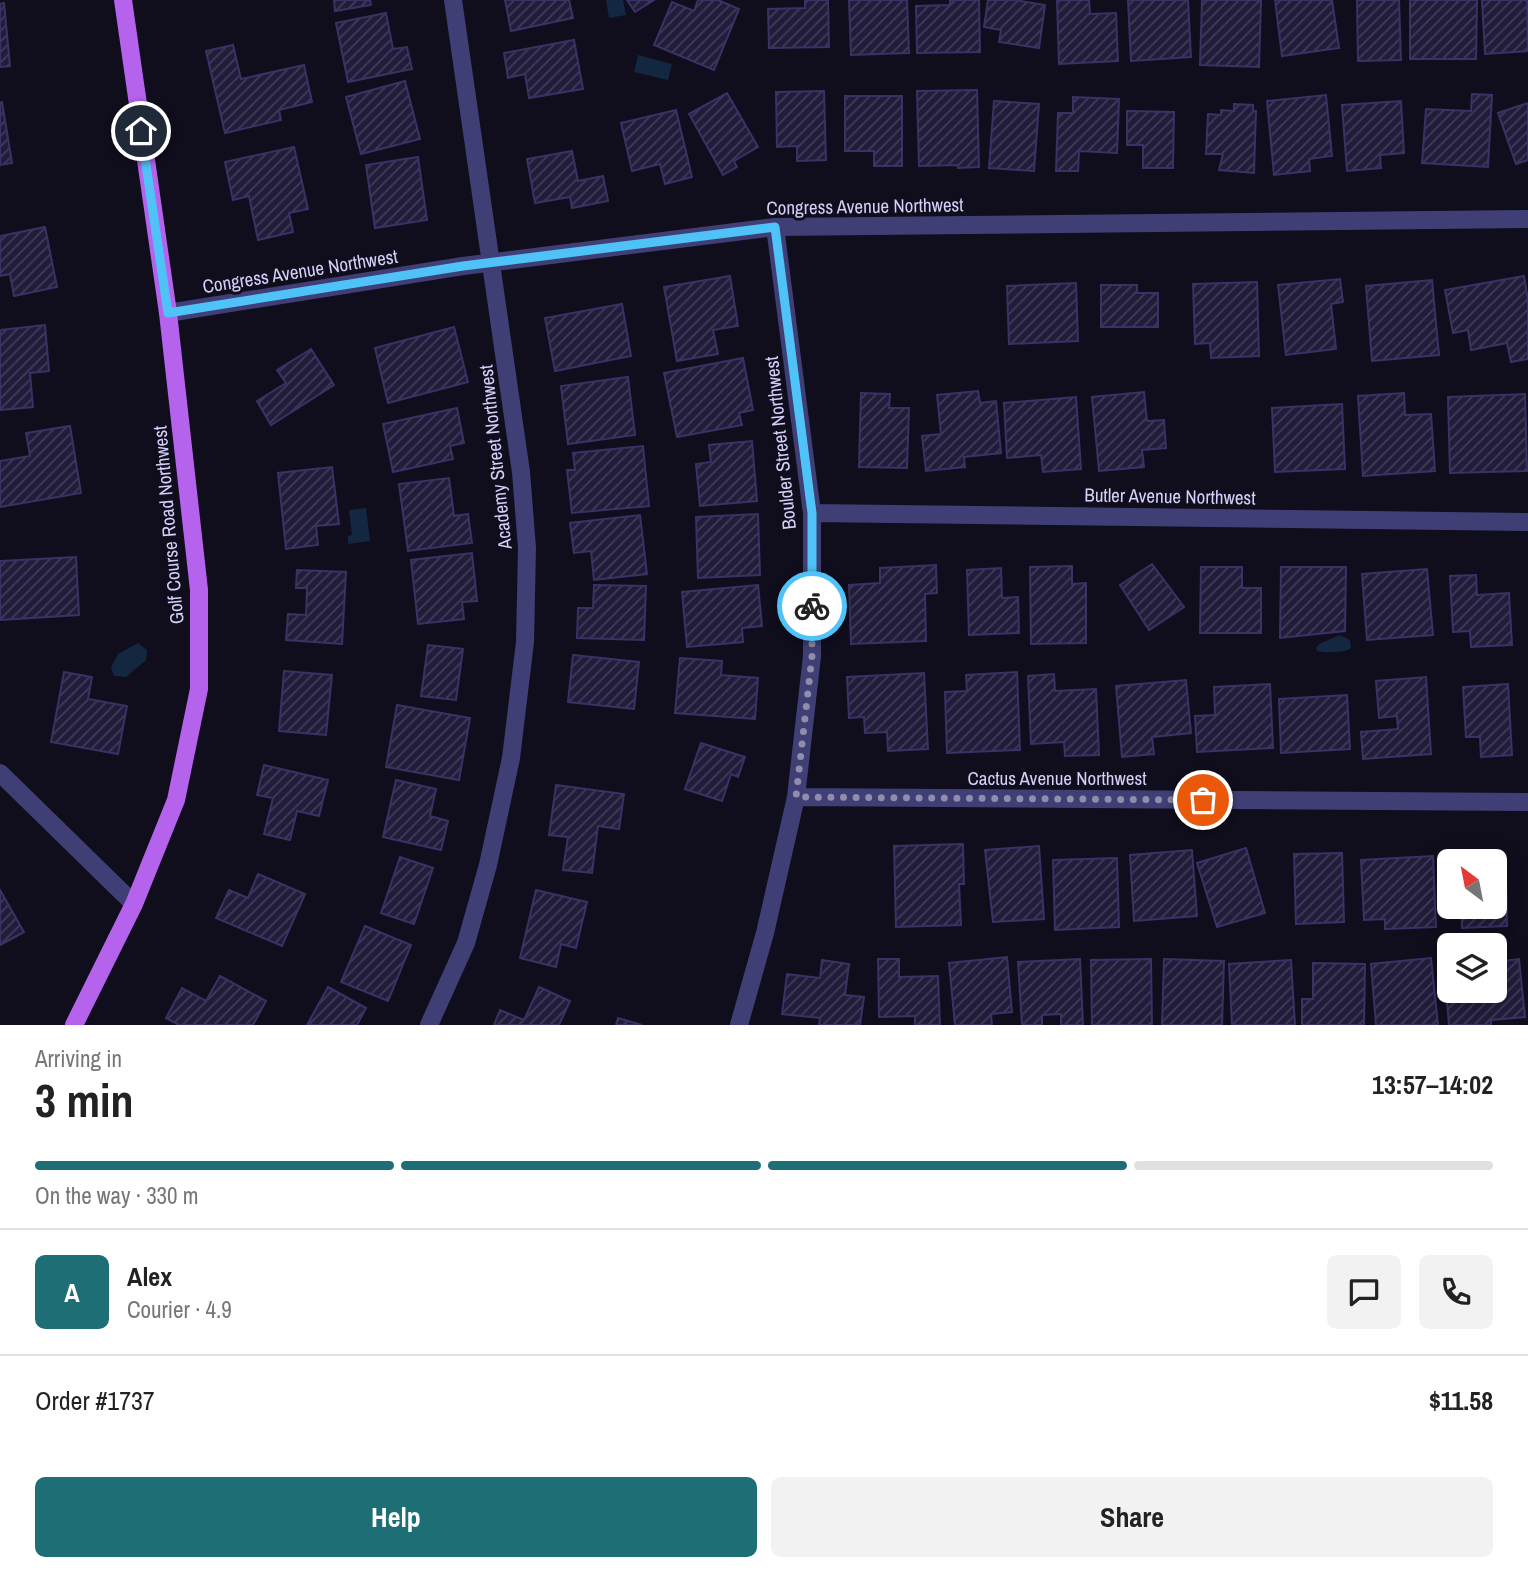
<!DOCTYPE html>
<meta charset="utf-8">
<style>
body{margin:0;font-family:"Archivo Narrow",sans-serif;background:#f2f2f2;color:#222;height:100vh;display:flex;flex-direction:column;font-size:26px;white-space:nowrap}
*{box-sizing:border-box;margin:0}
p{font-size:23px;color:#767676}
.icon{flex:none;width:38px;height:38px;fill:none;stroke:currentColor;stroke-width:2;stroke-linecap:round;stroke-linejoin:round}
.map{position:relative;height:1025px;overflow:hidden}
.side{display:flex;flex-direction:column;background:#fff;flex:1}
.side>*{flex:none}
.needle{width:46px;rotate:328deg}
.tools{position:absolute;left:1437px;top:849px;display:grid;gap:14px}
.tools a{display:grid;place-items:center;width:70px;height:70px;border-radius:10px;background:#fff;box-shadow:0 4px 18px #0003;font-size:35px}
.pin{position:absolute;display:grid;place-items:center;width:60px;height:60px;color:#fff;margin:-30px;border:4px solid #fff;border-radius:50%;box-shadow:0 2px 7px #0007}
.courier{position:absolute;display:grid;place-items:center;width:70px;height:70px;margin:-35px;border:5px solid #4fc3f7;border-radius:50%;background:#fff;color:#222;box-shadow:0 2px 9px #0007}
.overview em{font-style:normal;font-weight:800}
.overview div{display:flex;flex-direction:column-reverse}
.overview{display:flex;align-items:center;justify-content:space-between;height:119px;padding:0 35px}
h1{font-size:46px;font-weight:800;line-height:52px}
.bar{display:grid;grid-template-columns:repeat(4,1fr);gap:10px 7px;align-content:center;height:84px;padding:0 35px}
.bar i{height:9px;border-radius:5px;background:#e0e0e0}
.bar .current{background:#1e6f75}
.bar p{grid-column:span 4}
.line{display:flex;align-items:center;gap:18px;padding:0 35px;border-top:2px solid #e0e0e0}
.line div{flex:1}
.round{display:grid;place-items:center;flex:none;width:74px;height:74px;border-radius:10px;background:#f2f2f2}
.button{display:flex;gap:14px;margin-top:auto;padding:14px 35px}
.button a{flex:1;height:80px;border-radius:10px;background:#1e6f75;color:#fff;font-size:28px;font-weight:800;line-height:80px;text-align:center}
.button a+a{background:#f2f2f2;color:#222}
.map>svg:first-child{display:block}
</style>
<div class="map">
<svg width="1528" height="1025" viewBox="0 0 1528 1025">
<defs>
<pattern id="building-hatch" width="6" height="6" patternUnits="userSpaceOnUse" patternTransform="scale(1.75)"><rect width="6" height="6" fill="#221c3b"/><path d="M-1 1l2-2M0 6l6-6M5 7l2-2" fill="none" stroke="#413c58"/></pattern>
</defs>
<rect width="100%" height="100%" fill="#100e1d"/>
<!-- water -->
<path fill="#142741" d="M606 0H623L626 15 609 18Z
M638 55 672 64 668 80 634 72Z
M366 508 370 541 348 544V536L352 535 349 510Z
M1340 635 1350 640 1351 648C1346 653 1324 653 1317 651L1316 648 1319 644Z
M138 643 147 650 146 660 126 677 114 676 111 667 118 654Z"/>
<!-- building -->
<path fill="url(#building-hatch)" stroke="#3a3165" stroke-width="2" d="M334 0H370L371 5 335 11Z
M505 0H569L573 18 511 31Z
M627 0H654L635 12Z
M698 0H718L739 9 714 70 654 45 672 2 694 11Z
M805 0H828L829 47 769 48 768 9 805 8Z
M849 0H907L909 53 851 55Z
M950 0H979L980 52 917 53 916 6 950 5Z
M988 0H1014L1045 5 1039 48 999 42 1001 30 984 27Z
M1057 0H1089L1090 14 1116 13 1118 61 1059 64Z
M1128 0H1188L1191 57 1131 61Z
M1202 0H1261L1259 67 1200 65Z
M1275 0H1332L1339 48 1282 56Z
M1357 0H1399L1401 60 1358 61Z
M1410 0H1477L1476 59H1410Z
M1482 0H1527L1528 51 1485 54Z
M4 3 10 66 0 67V4Z
M386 13 393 49 407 47 412 69 348 82 336 23Z
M574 40 583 89 529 98 525 74 508 78 504 53Z
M233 45 241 79 304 65 312 102 279 110 281 120 225 133 206 51Z
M405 81 420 139 361 154 346 97Z
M977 90 979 167 958 168V165L919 166 917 91Z
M824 91 826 160 797 161V146L777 147 776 92Z
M727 93 758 147 734 161 737 167 723 175 689 114Z
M1472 94 1492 95 1488 167 1422 163 1426 109 1471 111Z
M1326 95 1332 156 1309 159 1310 171 1274 175 1267 101Z
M845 96H902V166H874V151H845Z
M1073 97 1119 99 1117 153 1079 151 1078 171H1056L1058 113H1073Z
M994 101 1039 104 1034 171 989 168Z
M1401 101 1404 153 1380 155 1381 168 1347 171 1342 105Z
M2 102 12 163 0 165V103Z
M1528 103V160L1516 164 1498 113Z
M1234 104 1253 105V111H1256L1254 173 1219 170 1223 154H1206L1208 114 1221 115V110L1234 111Z
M676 110 692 177 665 184 660 164 632 171 621 123Z
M1127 111 1174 112 1173 168H1143V145H1127Z
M294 147 308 209 289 213 293 232 258 240 249 196 233 200 225 162Z
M572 151 578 181 603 176 608 201 572 208 570 197 535 203 527 159Z
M418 157 427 220 375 228 366 165Z
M45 227 57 287 14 296 10 274 0 276V236Z
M730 276 738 326 713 330 718 354 677 361 664 287Z
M1524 276 1528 300V359L1511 362 1507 343 1471 350 1468 330 1453 333 1445 290Z
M1340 279 1343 302 1331 304 1336 349 1286 355 1278 285Z
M1432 280 1439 355 1372 361 1366 286Z
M1257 282 1259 356 1211 358 1210 343 1195 344 1193 284Z
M1076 283 1078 341 1009 344 1007 286Z
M1101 285H1137V293H1158V327H1101Z
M622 304 631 356 555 371 545 318Z
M45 325 49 371 30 373 33 407 0 410V330Z
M454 327 468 382 388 403 375 348Z
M311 349 334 385 271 425 257 401 286 383 277 370Z
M743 358 753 410 739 413 742 425 677 437 664 373Z
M628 377 635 435 568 444 561 386Z
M978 391 980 403 996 401 1001 453 964 457 965 467 926 471 922 436 941 434 937 395Z
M1144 392 1147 421 1164 420 1166 448 1142 450 1144 467 1099 471 1092 397Z
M861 393 890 394 889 408H909L907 468 859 467Z
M1404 393 1405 415 1431 414 1435 471 1363 476 1358 396Z
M1525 394 1527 471 1450 473 1448 397Z
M1076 397 1081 469 1043 472 1041 455 1007 458 1004 403Z
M1342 404 1345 469 1275 472 1272 408Z
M457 408 464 443 450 446 453 459 393 472 383 424Z
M70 426 81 493 0 507V461L30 456 26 433Z
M752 441 757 501 700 506 696 464 711 462 709 445Z
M643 446 649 506 572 513 567 470H575L573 453Z
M332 467 339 524 316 526 318 545 286 549 278 473Z
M449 478 454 516 468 514 472 543 408 551 399 484Z
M758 514 760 575 698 578 696 517Z
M640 515 647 574 594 580 591 551 574 553 570 523Z
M472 553 477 601 462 602 464 619 418 624 411 560Z
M76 557 79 615 0 620V561Z
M1152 564 1184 607 1149 630 1120 585Z
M936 565 937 593 925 594 926 641 851 644 849 585 880 583V568Z
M1072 566V584L1086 583V643L1031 644 1030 567Z
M1201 567H1242V588H1261V633H1200Z
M1281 567H1346L1345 631 1280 638Z
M1001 568 1002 598 1018 597 1019 633 969 635 967 570Z
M1427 569 1433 635 1367 640 1362 574Z
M297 570 346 572 342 644 286 640 288 614 306 615 307 588H296Z
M1476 575 1477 595 1509 593 1512 645 1471 647 1470 631 1453 632 1450 576Z
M594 585 646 586 644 640 577 638 578 608H593Z
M758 585 762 626 742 628 743 642 687 647 682 592Z
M428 645 463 649 456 700 421 696Z
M573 655 639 662 634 709 568 702Z
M680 658 722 661 721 675 758 678 755 719 675 713Z
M284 671 332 675 326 735 279 731Z
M64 672 92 677 88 699 127 706 118 754 51 742Z
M1017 672 1020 750 947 753 945 692 967 691 966 675Z
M924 673 928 749 888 751 887 732 865 733 864 717 849 718 847 677Z
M1054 674 1055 691 1096 689 1099 755 1065 756 1064 742 1031 744 1028 676Z
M1426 677 1431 754 1363 759 1361 732 1398 729 1397 716 1379 718 1376 681Z
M1186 680 1191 733 1152 737 1154 754 1122 757 1116 686Z
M1270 684 1273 748 1197 752 1195 716 1215 715 1214 687Z
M1508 684 1512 755 1481 757 1480 737H1466L1463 687Z
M1347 695 1350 749 1281 753 1279 699Z
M397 705 470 718 459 780 386 767Z
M701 743 745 757 738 777 731 774 722 801 685 789Z
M264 765 328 780 319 816 297 811 290 840 264 834 273 798 257 795Z
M396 780 436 789 430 816 448 821 441 850 383 837Z
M556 785 624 794 619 829 598 826 592 873 563 870 568 837 549 835Z
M963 844 964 884H959L961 925 896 927 894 846Z
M1039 846 1044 919 993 922 985 850Z
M1246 848 1265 913 1217 927 1197 863Z
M1192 850 1197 916 1134 921 1130 855Z
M1342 853 1344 922 1296 924 1294 854Z
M1489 855V861H1449V874L1448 856Z
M1433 856 1436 927 1385 929V919L1364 920 1361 860Z
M400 857 433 868 414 924 381 913Z
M1117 858 1119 927 1055 930 1053 860Z
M1494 871H1506L1507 926 1462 928 1461 906H1494Z
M258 874 305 894 282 946 216 918 229 890 248 898Z
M0 890 24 932 0 945Z
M536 890 587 902 576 948 561 944 556 967 520 958Z
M365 926 411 945 388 1001 341 982Z
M1007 957 1012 1012 991 1014 992 1025H955L949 963Z
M1431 958 1438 1025H1376L1371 964Z
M878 959H899V977L938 976 940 1025H915V1016L879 1017Z
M1080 959 1083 1025H1061V1014L1042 1015V1025H1022L1018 962Z
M1151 959 1152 1025H1092L1091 960Z
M1164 959 1224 961 1222 1025H1162Z
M1519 959 1525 1017 1491 1020V1025H1449L1444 967 1449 966V990H1494V962Z
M822 960 849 964 845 995 864 997 860 1025H819L820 1018 782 1014 787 974 820 978Z
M1291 960 1295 1025H1232L1229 964Z
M1313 963 1365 964 1364 1025H1302V999H1313Z
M220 976 266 1001 253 1025H179L166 1018 182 988 206 1001Z
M328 987 366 1008 357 1025H307Z
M539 987 570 1001 559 1025H494L500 1010 524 1020Z
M618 1018 642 1025H616Z"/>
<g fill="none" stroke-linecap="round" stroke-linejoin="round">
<!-- minor -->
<path stroke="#3f3f76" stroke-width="18" d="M168 313 463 266 775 227 1528 219
M812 513 1528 522
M0 773 134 904
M796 797 1528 802
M429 1025 466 943 488 865 511 758 525 642 527 548 521 472 453 0
M739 1025 765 933 796 797 812 656V513L775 227"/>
<!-- major -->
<path stroke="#b563ec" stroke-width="18" d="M74 1025 134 904 176 800 199 689V590L168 313 123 0"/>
</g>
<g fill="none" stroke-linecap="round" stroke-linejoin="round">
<!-- done -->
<path stroke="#8f8cac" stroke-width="7" stroke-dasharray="0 12.6" d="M812 606V656L796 797 1203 800"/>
<!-- route -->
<path stroke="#4fc3f7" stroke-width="9" d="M141 131 168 313 463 266 775 227 812 513V606"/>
</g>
<g text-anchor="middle" stroke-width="6" stroke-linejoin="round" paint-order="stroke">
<!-- street labels -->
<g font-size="19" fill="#d3d0f9" stroke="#100e1d">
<text transform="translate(865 206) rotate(-1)" y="7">Congress Avenue Northwest</text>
<text transform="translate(300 271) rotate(-9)" y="7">Congress Avenue Northwest</text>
<text transform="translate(780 443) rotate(-96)" y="7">Boulder Street Northwest</text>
<text transform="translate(495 457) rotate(-96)" y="7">Academy Street Northwest</text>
<text transform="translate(1170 496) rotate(1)" y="7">Butler Avenue Northwest</text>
<text transform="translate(168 525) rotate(-95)" y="7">Golf Course Road Northwest</text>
<text x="1057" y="785">Cactus Avenue Northwest</text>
</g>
</g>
</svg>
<div class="tools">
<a><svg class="needle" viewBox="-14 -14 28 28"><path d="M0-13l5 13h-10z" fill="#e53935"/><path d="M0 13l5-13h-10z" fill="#767676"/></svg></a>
<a><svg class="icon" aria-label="layers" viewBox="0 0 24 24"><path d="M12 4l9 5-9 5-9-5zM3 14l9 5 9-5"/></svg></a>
</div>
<div class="pin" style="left:1203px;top:800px;background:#ea580c"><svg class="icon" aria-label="bag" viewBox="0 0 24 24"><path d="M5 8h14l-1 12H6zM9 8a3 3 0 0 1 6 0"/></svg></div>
<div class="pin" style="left:141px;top:131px;background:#1f2937"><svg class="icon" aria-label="home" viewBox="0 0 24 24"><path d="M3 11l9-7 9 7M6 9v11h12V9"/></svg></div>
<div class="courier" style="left:812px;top:606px"><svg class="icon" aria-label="bike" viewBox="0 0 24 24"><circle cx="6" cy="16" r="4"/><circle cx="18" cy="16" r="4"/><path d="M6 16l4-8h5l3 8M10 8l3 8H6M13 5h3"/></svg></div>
</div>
<section class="side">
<div class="overview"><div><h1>3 min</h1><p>Arriving in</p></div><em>13:57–14:02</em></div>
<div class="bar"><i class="current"></i><i class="current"></i><i class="current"></i><i></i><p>On the way · 330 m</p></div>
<div class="line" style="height:126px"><b class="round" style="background:#1e6f75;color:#fff">A</b><div><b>Alex</b><p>Courier · 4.9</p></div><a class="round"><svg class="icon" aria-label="chat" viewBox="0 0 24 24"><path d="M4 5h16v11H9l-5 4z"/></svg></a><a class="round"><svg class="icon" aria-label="phone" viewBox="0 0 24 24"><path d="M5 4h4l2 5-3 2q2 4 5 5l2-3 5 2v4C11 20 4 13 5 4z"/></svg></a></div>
<div class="line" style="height:91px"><div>Order #1737</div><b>$11.58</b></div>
<div class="button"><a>Help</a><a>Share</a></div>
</section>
